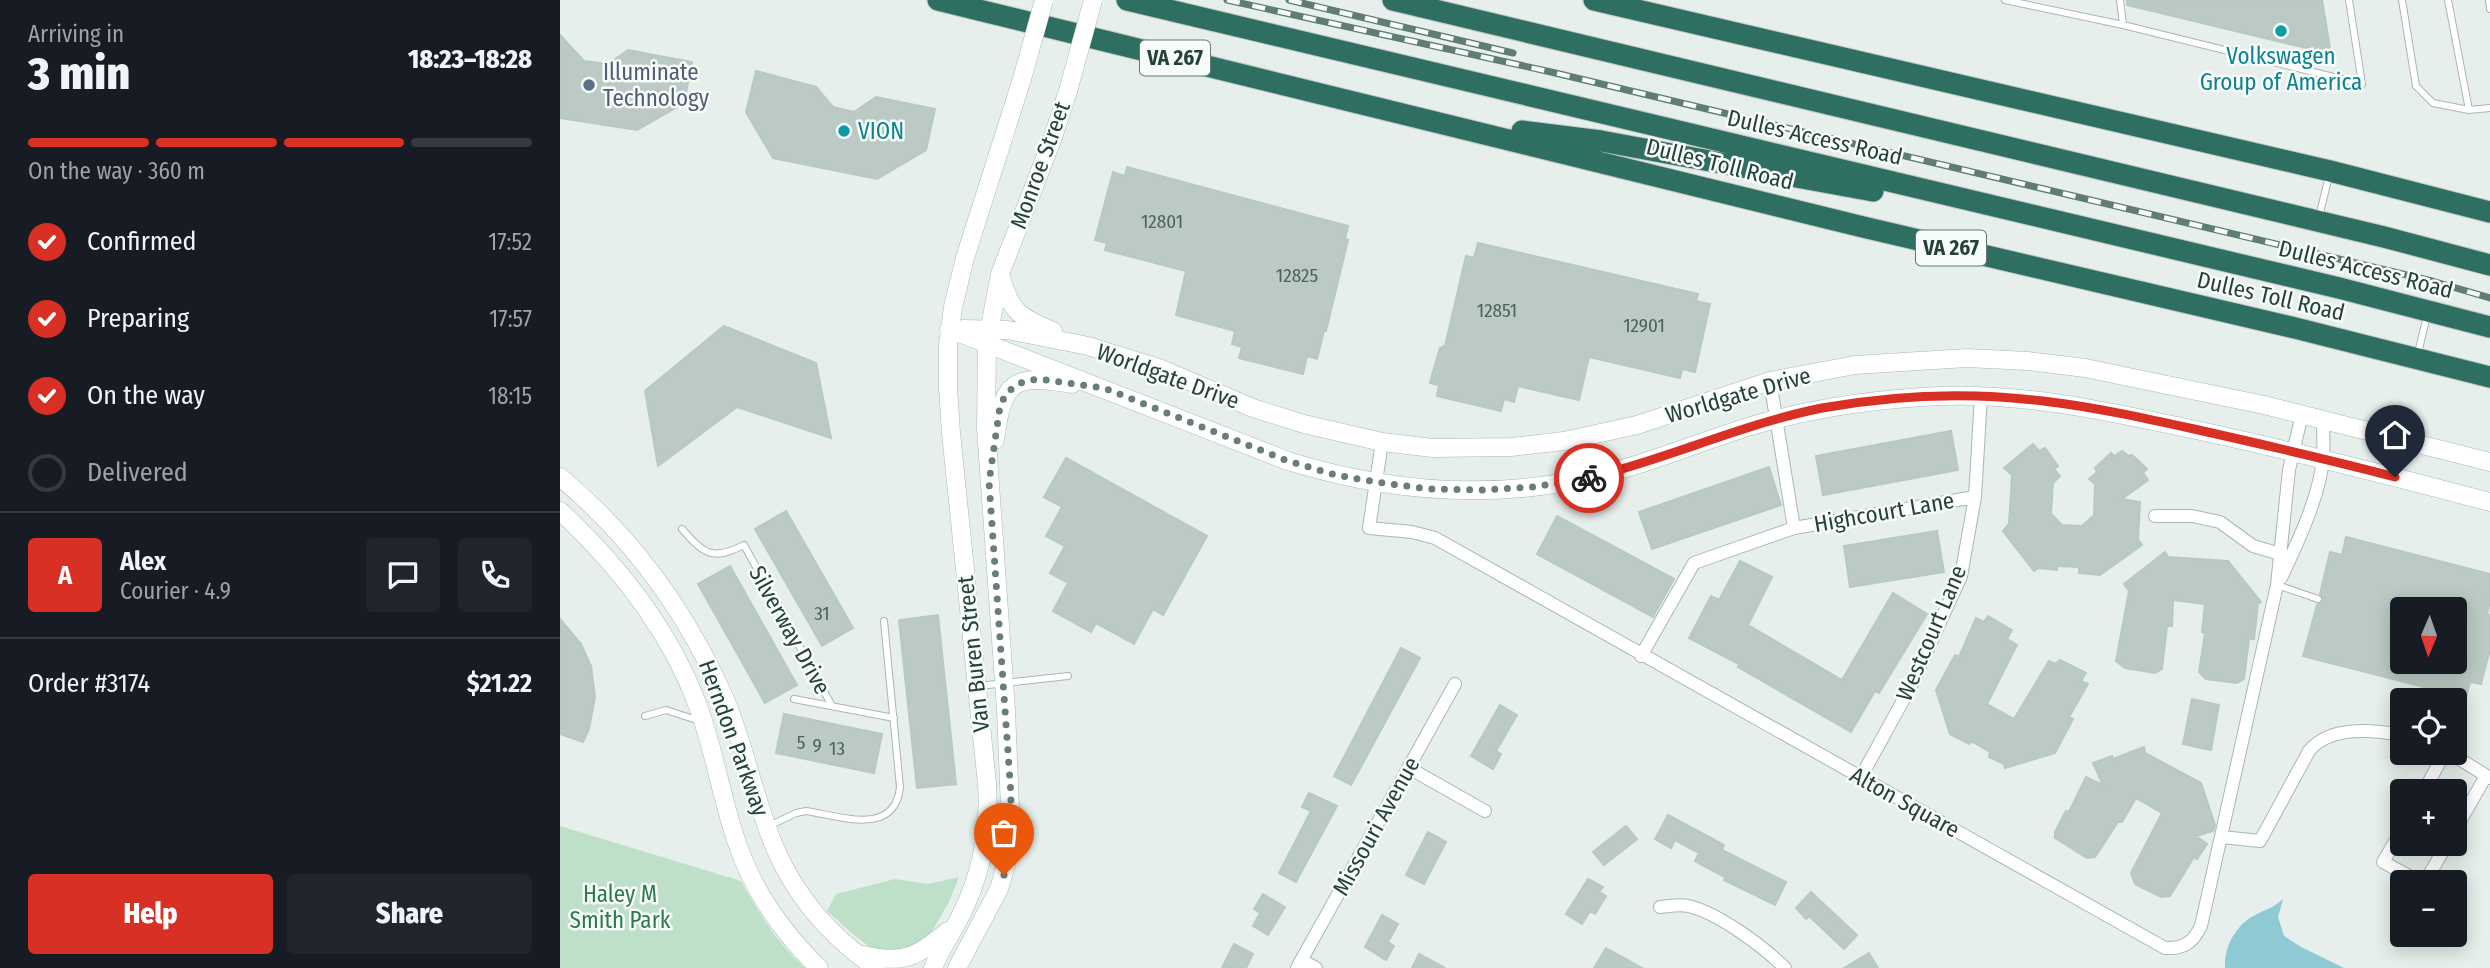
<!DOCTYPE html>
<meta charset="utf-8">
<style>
body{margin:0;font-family:"Fira Sans Condensed",sans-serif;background:#20242c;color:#f1f3f6;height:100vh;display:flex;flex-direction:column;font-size:26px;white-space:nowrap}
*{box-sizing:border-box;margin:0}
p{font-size:23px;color:#9ea1a6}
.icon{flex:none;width:38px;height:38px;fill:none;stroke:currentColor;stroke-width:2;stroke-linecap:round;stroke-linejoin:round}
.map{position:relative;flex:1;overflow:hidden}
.sheet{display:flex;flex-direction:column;background:#171b24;width:560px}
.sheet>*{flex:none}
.needle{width:46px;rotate:182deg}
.tools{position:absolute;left:1830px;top:597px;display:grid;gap:14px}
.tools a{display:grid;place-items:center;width:77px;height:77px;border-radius:7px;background:#171b24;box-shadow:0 4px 18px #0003;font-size:35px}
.pin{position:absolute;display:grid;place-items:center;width:60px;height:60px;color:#fff;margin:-72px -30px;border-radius:50% 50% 50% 0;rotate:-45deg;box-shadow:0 0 7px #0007}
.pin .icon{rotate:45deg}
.courier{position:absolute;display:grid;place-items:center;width:70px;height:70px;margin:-35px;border:5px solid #d93025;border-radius:50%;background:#fff;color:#222;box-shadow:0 2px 9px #0007}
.summary em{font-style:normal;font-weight:800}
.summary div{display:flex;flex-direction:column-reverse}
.summary{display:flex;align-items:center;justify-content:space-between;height:119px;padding:0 28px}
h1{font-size:46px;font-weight:800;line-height:52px}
.bar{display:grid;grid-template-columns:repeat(4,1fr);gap:10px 7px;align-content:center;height:84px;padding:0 28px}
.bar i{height:9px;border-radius:5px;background:#363941}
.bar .active{background:#d93025}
.bar p{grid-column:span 4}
.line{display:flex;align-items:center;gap:18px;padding:0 28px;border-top:2px solid #363941}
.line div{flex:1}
.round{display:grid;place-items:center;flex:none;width:74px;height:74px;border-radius:7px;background:#20242c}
ol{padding:0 28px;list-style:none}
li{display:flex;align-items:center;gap:21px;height:77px}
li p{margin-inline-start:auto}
li .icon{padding:7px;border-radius:50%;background:#d93025;color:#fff;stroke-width:4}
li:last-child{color:#9ea1a6}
li i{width:38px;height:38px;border:4px solid #363941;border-radius:50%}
.cta{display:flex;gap:14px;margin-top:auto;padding:14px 28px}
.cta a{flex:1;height:80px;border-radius:7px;background:#d93025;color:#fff;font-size:28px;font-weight:800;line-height:80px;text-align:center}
.cta a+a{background:#20242c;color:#f1f3f6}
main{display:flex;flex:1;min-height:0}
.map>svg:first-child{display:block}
</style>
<main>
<section class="sheet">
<div class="summary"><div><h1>3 min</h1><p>Arriving in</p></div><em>18:23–18:28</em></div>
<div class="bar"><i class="active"></i><i class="active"></i><i class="active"></i><i></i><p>On the way · 360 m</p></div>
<ol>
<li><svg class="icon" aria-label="check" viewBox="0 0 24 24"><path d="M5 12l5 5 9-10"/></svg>Confirmed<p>17:52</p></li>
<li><svg class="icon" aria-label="check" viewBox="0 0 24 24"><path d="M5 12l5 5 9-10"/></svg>Preparing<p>17:57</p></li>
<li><svg class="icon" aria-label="check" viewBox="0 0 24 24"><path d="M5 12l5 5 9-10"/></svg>On the way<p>18:15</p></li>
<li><i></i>Delivered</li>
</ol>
<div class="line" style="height:126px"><b class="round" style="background:#d93025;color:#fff">A</b><div><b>Alex</b><p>Courier · 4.9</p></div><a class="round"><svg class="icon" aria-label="chat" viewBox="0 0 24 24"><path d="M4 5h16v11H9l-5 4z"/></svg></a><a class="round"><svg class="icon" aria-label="phone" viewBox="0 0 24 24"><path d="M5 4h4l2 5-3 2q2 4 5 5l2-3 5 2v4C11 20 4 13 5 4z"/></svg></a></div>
<div class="line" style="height:91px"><div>Order #3174</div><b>$21.22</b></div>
<div class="cta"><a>Help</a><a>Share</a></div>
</section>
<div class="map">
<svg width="1930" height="968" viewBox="0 0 1930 968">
<rect width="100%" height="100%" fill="#e6efeb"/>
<!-- green -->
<path fill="#bfe0c8" d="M0 826 181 881C198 912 218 944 245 968H0Z
M399 877 389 902 356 959 315 951 294 935 267 911 276 894 335 879 368 884Z"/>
<!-- water -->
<path fill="#8ec9d4" d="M1723 899 1718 917 1724 936 1741 947 1784 968H1665C1664 947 1675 927 1693 916 1704 910 1714 908 1723 899Z"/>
<!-- building -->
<path fill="#bbcac4" stroke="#b8c9c2" stroke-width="2" fill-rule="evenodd" d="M1567 0H1762L1771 54 1567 5Z
M0 35 24 61 48 64 68 50 132 62 124 103 77 130 0 118Z
M196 71 256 87 273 107 294 112 316 97 375 109 366 150 317 179 213 158 186 112Z
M567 167 788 226 785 239 788 240 766 331H764L757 359 747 356 743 374 679 358 682 347 672 344 675 331 616 315 626 271 545 250 547 243 535 240 553 172 565 176Z
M918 243 1138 294 1136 301 1150 304 1135 372 1122 369 1120 378 1029 357 1019 400 958 386 954 402 944 399 941 411 877 396 879 385 870 383 872 375 880 348 885 346 906 256 914 258Z
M164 326 256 363 271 438 177 407 98 466 85 391Z
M1391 431 1398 470 1263 495 1256 456Z
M1473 444 1479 451 1485 448 1498 466 1494 469 1500 476 1493 483 1491 514 1502 525 1522 526 1534 515 1535 484 1529 479 1537 472 1535 468 1551 453 1554 456 1562 451 1569 456 1572 455 1587 469 1583 473 1588 480 1562 499 1580 502 1578 539 1582 545 1540 575 1519 573V567L1497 566V570L1478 568 1474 571 1443 531 1449 524 1452 475 1444 468Z
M506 458 647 536 603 615 593 609 574 644 536 623 531 632 493 611 508 583 490 573 505 546 486 536 502 507 484 497Z
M1209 467 1221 505 1092 549 1079 512Z
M226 511 293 628 262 646 195 529Z
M997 516 1114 579 1093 617 977 554Z
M1377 531 1384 572 1290 587 1284 546Z
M1786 537 1930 574V603L1927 614 1930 615V649L1921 684 1910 682 1906 698 1902 697 1901 692 1898 689 1891 694 1743 656 1757 605 1764 600 1760 594 1770 552 1782 555ZM1843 609H1895V662H1843Z
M1605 552 1608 557 1668 561 1701 602 1698 604 1694 639H1689L1684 679 1677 683 1646 679 1639 672 1645 633 1642 632 1645 604 1613 600 1612 626H1607L1602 669 1595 673 1565 668 1556 661 1569 591 1564 584Z
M1180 561 1212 577 1188 625 1282 680 1333 593 1367 614 1319 693 1315 691 1291 732 1178 667 1179 664 1129 638 1151 596 1159 600Z
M170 566 237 685 205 703 138 584Z
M378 615 396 784 357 788 339 620Z
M1428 616 1452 630 1447 639 1457 645 1427 704 1454 719 1489 661 1496 664 1500 660 1526 673 1521 681 1528 684 1509 717 1513 719 1495 753 1445 768 1444 764 1429 757 1430 752 1411 741 1409 744 1390 734 1376 690 1395 655 1399 657 1416 618 1424 622Z
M0 619 21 644 31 666 35 697 29 729 23 742 0 734Z
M841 648 860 658 791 785 774 776Z
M1632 699 1659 705 1651 750 1623 744Z
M940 705 957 715 936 751 941 754 933 769 911 756Z
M224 714 322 734 314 773 216 753Z
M1584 747 1585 753 1641 783 1655 825 1653 831 1636 836 1647 844 1637 859 1634 857 1610 896 1601 897 1575 884 1571 873 1602 813 1576 798 1562 822H1558L1535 857 1527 858 1495 838V832L1506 811 1509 812 1526 777 1543 785 1533 763 1552 756 1553 759Z
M749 793 777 806 736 882 719 873 751 811 742 807Z
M1108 815 1164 845 1162 850 1226 882 1215 905 1164 880 1165 877 1135 861 1139 853 1115 840 1111 848 1095 839Z
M1066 826 1077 839 1044 865 1033 852Z
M868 832 886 842 864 884 846 875Z
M1028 879 1043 887 1039 892 1046 896 1035 914 1030 911 1022 924 1006 914Z
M1251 892 1297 935 1284 949 1249 916 1246 919 1236 908Z
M703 894 725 907 708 935 693 926 700 913 694 909Z
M822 915 838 924 828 942 834 946 826 960 805 947Z
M674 944 693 954 686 968H662Z
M1046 948 1082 968H1034Z
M1309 953 1318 968H1284Z
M859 954 885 968H852Z"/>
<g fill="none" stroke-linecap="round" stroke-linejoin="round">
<!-- lane casing -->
<g stroke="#a8b8b2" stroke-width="8">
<path id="lane" d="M1445 0 1563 25 1802 84 1789 0
M1560 0 1563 25
M1842 0 1856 86 1873 103 1909 110 1930 108
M1888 0 1909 110
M1929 0 1930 9
M1759 217 1769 176
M1857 357 1867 316
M122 529C144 554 152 561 184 545L272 706
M1717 585 1758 599
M419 686 508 676
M234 699 334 718
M1895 702 1897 695
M85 716 106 710 140 721
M209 826 236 813 246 811C280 816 335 837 340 787L324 621"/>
</g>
<!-- street casing -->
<g stroke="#a8b8b2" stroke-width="14">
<path id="street" d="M1210 381 1234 528
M822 442 809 528 852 532 875 538 1605 948C1623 949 1633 943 1641 926L1717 585 1729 470 1742 414
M1595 516H1632L1660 522 1693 546 1727 556
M1721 578C1737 544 1760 496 1763 458 1764 445 1763 432 1763 419
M1081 656 1134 563 1234 528 1415 497
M1888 752 1930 778
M849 768 925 811
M1301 777 1351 686 1401 576 1415 497 1421 396
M1864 791 1885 752
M1843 828 1823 862 1860 882
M1895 830 1926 776
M1662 837 1700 841 1749 751C1770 725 1813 730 1843 735
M1865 882 1887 844
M1100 907C1110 906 1119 904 1128 906 1157 912 1204 947 1225 968
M741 960 756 968
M737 968 895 684"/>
</g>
<!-- secondary casing -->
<g stroke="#a4bbb3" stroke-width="19">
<path id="secondary" d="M441 277C450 312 461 318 493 331
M389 329 728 461C825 491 927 500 1027 478 1083 466 1136 443 1191 426 1252 408 1316 399 1380 396 1459 393 1536 409 1612 425 1719 447 1824 474 1930 502
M403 329 448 330 528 346 599 368 693 408 744 424 822 442 873 448 951 447 1004 441 1077 425 1210 381 1295 365 1407 358 1468 361 1525 368 1704 405 1930 462
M435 440C443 380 453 374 512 384
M0 477C72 537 126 611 164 697 185 745 194 799 215 848 236 897 272 938 316 968
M0 511C58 565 110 631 138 706 154 749 161 796 176 840 192 889 222 932 259 968
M303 955C344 965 357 956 388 931
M373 968C380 950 392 933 401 915 422 873 430 831 427 784L391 433 388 388V345L393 307 405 258 462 79
M397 968 439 889 447 861 451 832 446 710 426 428 427 343 440 274 492 140 508 91"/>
</g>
<!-- highway casing -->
<g stroke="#c2cac8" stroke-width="23">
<path id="highway" d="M378 0 1303 227 1735 328 1930 377
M567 0 1779 288 1930 327
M833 0 1824 237 1930 265
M1034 0 1770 171 1930 212
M962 131 1041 141 1313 191"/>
</g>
<!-- lane -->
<use href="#lane" stroke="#fff" stroke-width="6"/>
<!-- street -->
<use href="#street" stroke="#fff" stroke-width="12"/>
<!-- secondary -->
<use href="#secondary" stroke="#fff" stroke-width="18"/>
<!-- highway -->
<use href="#highway" stroke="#2f6f62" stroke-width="21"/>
<!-- rail casing -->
<g stroke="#5f7d75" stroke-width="7">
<path id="rail" d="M667 0 991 72 1872 281 1930 298
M729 0 953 53"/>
</g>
<!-- rail -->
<use href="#rail" stroke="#f7fbf9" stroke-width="4.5" stroke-dasharray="13" stroke-linecap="butt"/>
<!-- secondary-bridge casing -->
<g stroke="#a4bbb3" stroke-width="19" stroke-linecap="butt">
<path id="secondary-bridge" d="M462 79 484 0
M508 91 533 0"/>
</g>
<!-- secondary-bridge -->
<use href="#secondary-bridge" stroke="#fff" stroke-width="18"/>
</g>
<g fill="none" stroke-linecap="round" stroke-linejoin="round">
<!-- done -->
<path stroke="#687f78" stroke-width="7" stroke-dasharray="0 12.6" d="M444 875 450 848 451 795 429 482 440 406 446 394 455 386 463 382 478 379 544 388 728 461 776 475 816 482 869 489 922 490 973 487 1029 478"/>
<!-- route -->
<path stroke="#d93025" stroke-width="9" d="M1029 478C1108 459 1182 424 1262 408 1334 395 1411 392 1483 401 1534 407 1584 418 1634 429 1701 444 1768 459 1835 477"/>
</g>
<!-- markers -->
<g fill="#0f9aa8" stroke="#f7fbf9" stroke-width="2.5">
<circle cx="1721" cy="31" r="7"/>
<circle cx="284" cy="131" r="7"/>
</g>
<circle fill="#5c6f8a" stroke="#f7fbf9" stroke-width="2.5" cx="29" cy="85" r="7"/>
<g text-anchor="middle" stroke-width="5" stroke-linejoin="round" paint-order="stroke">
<!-- number labels -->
<g font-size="19" fill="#4a645c">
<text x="602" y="228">12801</text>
<text x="737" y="282">12825</text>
<text x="937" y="317">12851</text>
<text x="1084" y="332">12901</text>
<text x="262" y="620">31</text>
<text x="241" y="749">5</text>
<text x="257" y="752">9</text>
<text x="277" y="755">13</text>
</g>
<!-- shield labels -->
<g fill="#f7fbf9" stroke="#637a73" stroke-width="2">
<rect x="580" y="40.5" width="70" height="35" rx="5"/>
<rect x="1356" y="230.5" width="70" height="35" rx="5"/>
</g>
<g font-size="21" font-weight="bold" fill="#24423a">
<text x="615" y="65">VA 267</text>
<text x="1391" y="255">VA 267</text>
</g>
<!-- culture labels -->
<g font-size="23" fill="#0d838f" stroke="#f7fbf9">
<text x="1721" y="64">Volkswagen<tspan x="1721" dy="26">Group of America</tspan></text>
<text x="298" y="139" text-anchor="start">VION</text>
</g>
<!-- service labels -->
<g font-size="23" fill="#4e5e75" stroke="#f7fbf9" text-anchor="start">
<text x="43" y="80">Illuminate<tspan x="43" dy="26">Technology</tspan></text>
</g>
<!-- street labels -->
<g font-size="23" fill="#24423a" stroke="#f7fbf9">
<text transform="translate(1255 137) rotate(13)" y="8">Dulles Access Road</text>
<text transform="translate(1160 164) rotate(14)" y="8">Dulles Toll Road</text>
<text transform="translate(480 165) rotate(-70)" y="8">Monroe Street</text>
<text transform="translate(1806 269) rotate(14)" y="8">Dulles Access Road</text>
<text transform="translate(1711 296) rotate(13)" y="8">Dulles Toll Road</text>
<text transform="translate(608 376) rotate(20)" y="8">Worldgate Drive</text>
<text transform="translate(1178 395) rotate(-16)" y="8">Worldgate Drive</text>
<text transform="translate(1324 512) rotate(-10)" y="8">Highcourt Lane</text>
<text transform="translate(230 630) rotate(61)" y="8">Silverway Drive</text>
<text transform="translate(1371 633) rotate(-67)" y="8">Westcourt Lane</text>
<text transform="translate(413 654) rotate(-96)" y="8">Van Buren Street</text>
<text transform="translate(174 738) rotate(70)" y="8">Herndon Parkway</text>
<text transform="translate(1345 802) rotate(29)" y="8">Alton Square</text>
<text transform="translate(816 826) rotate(-61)" y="8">Missouri Avenue</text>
</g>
<!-- park labels -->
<g font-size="23" fill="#2d7a4b" stroke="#f7fbf9">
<text x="60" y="902">Haley M<tspan x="60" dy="26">Smith Park</tspan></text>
</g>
</g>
</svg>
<div class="tools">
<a><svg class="needle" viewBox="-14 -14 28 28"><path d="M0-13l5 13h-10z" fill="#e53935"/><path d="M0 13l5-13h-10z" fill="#9ea1a6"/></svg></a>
<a><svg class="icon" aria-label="locate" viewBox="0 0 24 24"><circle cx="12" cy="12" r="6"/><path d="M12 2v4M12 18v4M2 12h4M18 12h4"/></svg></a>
<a>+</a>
<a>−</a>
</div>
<div class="pin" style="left:444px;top:875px;background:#ea580c"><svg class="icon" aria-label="bag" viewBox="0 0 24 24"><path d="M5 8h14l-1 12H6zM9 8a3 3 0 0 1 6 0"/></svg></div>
<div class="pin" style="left:1835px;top:477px;background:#1f2937"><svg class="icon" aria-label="home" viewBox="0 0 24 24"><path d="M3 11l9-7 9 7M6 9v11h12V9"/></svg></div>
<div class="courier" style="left:1029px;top:478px"><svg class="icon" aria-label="bike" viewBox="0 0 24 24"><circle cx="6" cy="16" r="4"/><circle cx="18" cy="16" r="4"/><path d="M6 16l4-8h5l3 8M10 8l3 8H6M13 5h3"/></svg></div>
</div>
</main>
